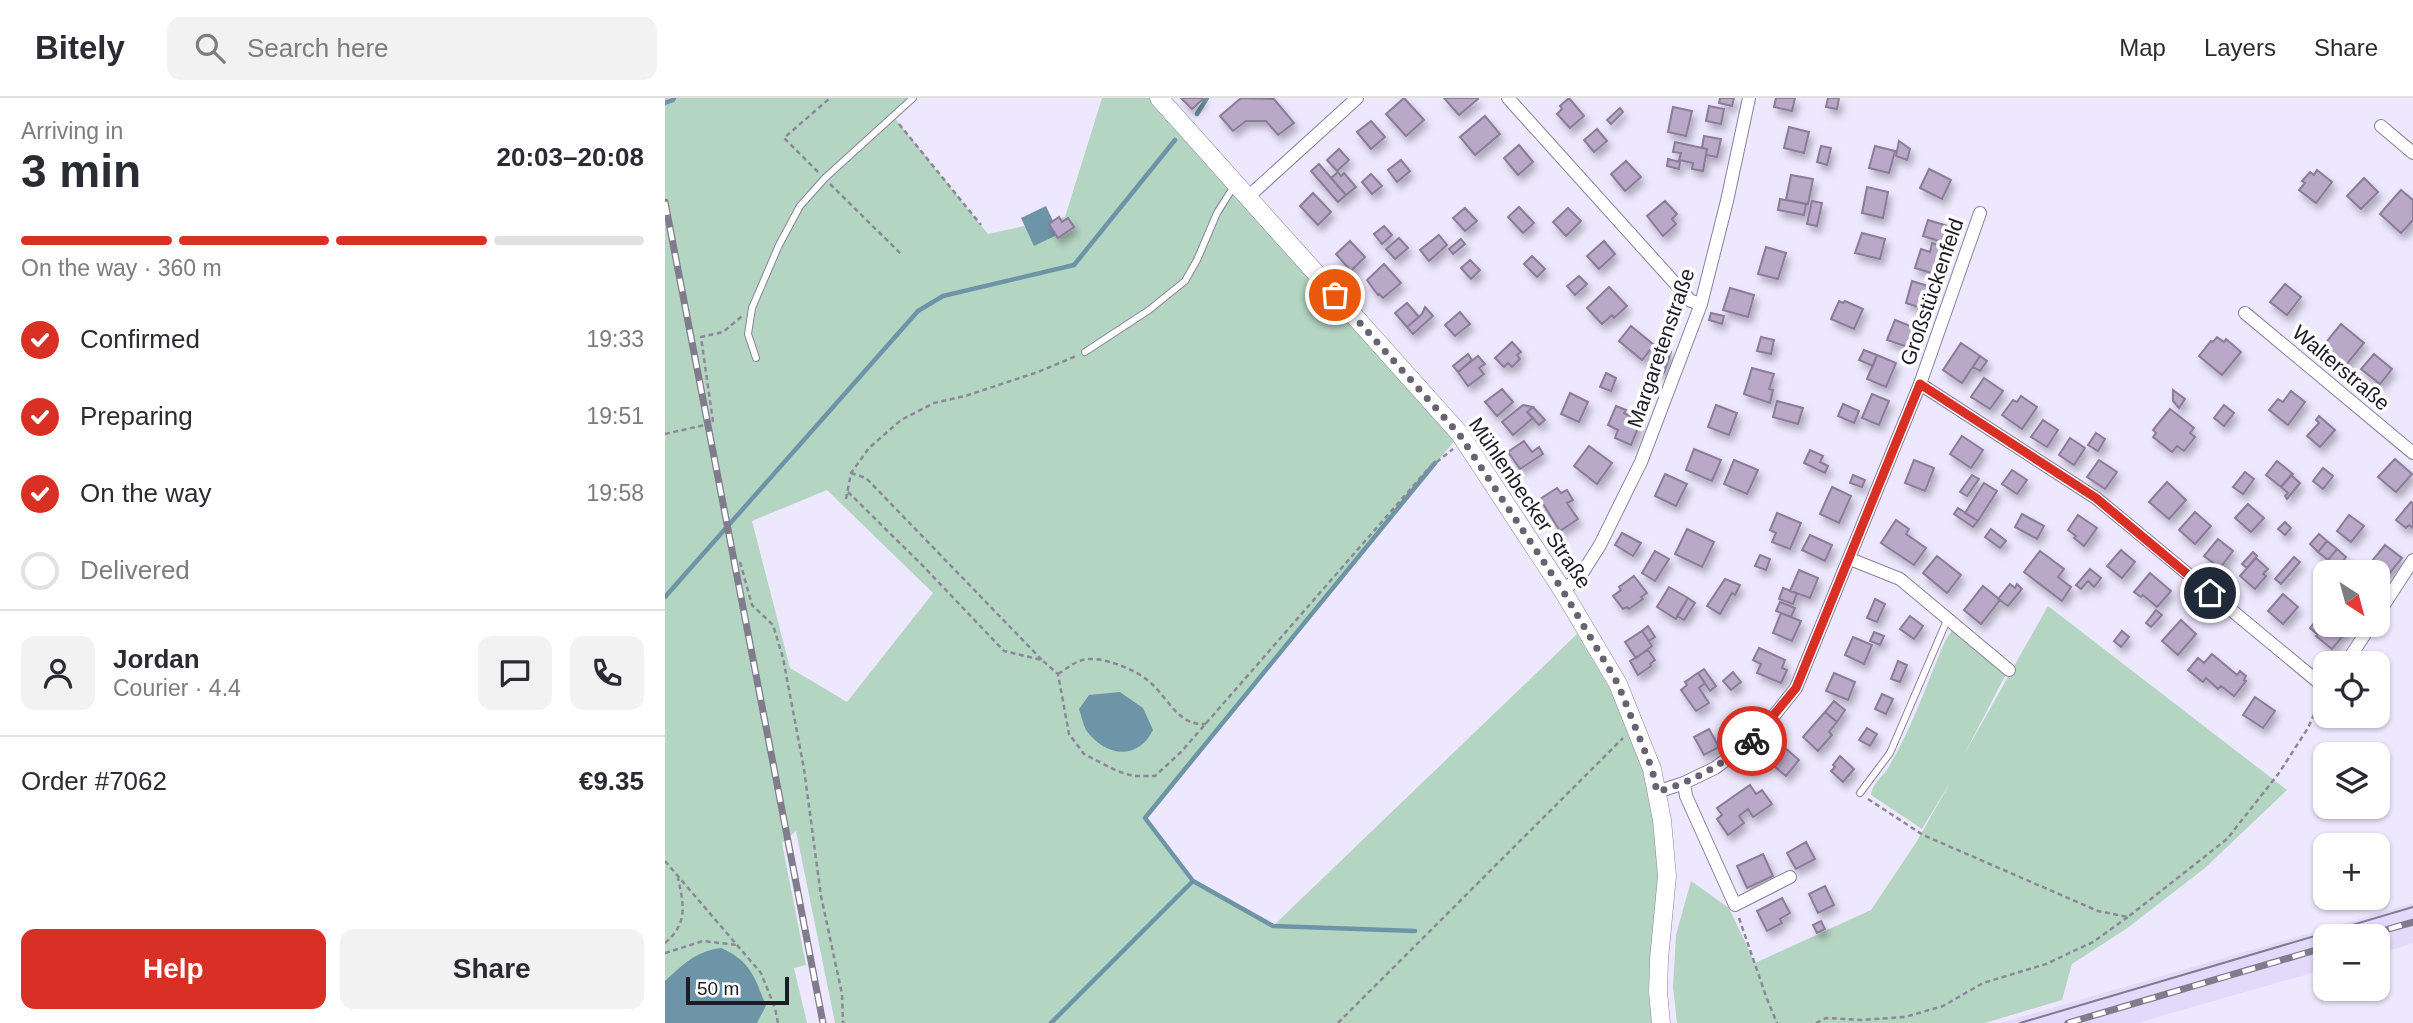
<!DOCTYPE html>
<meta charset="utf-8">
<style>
body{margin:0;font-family:Arial,sans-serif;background:#f2f2f3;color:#2b2b33;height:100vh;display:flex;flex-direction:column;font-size:26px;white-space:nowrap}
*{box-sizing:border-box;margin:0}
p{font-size:23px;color:#7c7c81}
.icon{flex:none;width:38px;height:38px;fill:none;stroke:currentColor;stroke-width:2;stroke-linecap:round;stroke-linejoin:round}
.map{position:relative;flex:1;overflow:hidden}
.panel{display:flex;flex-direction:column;background:#fff;width:665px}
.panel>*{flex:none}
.needle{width:46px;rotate:144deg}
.buttons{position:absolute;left:1648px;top:462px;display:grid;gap:14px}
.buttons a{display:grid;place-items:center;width:77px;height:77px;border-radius:14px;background:#fff;box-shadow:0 2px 5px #0004;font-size:35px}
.scale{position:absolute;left:21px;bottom:18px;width:103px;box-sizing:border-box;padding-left:7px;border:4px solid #1e1b27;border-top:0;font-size:19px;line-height:24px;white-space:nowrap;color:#1e1b27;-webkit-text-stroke:5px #fff;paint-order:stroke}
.pin{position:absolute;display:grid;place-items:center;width:60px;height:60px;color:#fff;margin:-30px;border:4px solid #fff;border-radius:50%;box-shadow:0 2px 7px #0007}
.courier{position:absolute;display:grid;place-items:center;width:70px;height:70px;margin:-35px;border:5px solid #d93025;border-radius:50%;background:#fff;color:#222;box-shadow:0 2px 9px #0007}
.overview em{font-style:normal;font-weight:700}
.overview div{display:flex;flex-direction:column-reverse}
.overview{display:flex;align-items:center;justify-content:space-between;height:119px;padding:0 21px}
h1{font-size:46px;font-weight:700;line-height:52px}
.bar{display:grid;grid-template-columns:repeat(4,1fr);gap:10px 7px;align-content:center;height:84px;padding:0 21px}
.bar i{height:9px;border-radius:5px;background:#e1e1e2}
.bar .current{background:#d93025}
.bar p{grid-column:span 4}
.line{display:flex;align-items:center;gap:18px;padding:0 21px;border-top:2px solid #e1e1e2}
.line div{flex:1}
.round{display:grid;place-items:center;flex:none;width:74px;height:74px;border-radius:14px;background:#f2f2f3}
ol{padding:0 21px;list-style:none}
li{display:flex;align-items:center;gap:21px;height:77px}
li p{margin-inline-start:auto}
li .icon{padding:7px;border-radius:50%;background:#d93025;color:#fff;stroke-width:4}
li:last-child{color:#7c7c81}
li i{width:38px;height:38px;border:4px solid #e1e1e2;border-radius:50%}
.primary-button{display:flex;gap:14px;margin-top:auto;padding:14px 21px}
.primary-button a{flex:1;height:80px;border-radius:14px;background:#d93025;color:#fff;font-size:28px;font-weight:700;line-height:80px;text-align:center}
.primary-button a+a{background:#f2f2f3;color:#2b2b33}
header{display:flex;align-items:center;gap:42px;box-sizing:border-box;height:98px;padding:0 35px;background:#fff;border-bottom:2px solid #e1e1e2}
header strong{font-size:33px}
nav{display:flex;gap:38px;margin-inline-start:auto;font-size:24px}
.search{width:490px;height:63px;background:#f2f2f3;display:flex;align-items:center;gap:18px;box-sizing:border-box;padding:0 24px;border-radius:14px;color:#7c7c81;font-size:26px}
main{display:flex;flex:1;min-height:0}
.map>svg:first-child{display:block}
</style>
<header>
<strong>Bitely</strong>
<div class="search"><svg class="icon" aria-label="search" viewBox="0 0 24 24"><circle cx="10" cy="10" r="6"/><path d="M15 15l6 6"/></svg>Search here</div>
<nav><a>Map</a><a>Layers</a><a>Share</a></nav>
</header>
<main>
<section class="panel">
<div class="overview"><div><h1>3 min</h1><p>Arriving in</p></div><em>20:03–20:08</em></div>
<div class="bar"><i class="current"></i><i class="current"></i><i class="current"></i><i></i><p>On the way · 360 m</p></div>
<ol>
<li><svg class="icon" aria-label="check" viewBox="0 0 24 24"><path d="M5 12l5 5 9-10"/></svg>Confirmed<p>19:33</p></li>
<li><svg class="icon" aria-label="check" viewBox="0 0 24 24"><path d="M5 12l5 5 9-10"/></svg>Preparing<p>19:51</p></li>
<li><svg class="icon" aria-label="check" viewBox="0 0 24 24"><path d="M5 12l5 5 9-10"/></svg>On the way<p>19:58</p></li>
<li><i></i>Delivered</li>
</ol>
<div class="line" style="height:126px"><a class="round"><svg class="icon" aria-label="person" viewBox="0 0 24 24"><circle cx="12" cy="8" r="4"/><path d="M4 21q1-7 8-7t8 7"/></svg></a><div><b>Jordan</b><p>Courier · 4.4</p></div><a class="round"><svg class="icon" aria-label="chat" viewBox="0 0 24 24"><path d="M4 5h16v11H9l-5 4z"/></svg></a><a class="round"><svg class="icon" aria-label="phone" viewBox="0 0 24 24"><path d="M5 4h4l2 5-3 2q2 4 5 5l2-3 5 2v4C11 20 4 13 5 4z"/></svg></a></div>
<div class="line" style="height:91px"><div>Order #7062</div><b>€9.35</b></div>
<div class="primary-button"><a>Help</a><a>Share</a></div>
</section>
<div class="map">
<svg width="1748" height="925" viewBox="0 0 1748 925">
<defs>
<filter id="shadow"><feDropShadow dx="3.5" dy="6" stdDeviation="3.5" flood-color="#0004"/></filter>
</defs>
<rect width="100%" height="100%" fill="#eee8fe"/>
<!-- built -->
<path fill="#e2d9fb" d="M1748 805V845L1713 856V838H1661V871L1472 925H1335Z"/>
<!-- green -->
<path fill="#b5d5c3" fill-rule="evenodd" d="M0 0H249L229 19 323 136 400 119 437 0H494L795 336 480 721 528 783 608 828 912 536 945 591 968 619 992 694 993 777 983 895 991 925H170L131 733 117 745 141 867 129 870 142 925H92L101 907 0 883ZM162 392 268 495 182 604 125 570 87 423Z
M1383 508 1622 692 1540 770 1461 831 1407 866 1397 902 1320 925H1012L1008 889 1011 837 1026 783 1064 810 1090 865 1206 812 1252 743 1286 683 1257 731 1206 697C1207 685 1217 680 1223 670 1247 630 1262 585 1280 543L1287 532 1341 576 1299 657Z"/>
<!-- water -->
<path fill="#6d95a7" d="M381 108 394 136 369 148 356 120Z
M455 594 478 610 488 632C473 663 440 659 421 632 418 626 416 617 414 611L424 597Z
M56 850C86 863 90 880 101 908L92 925H0V883C19 866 29 854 56 850Z"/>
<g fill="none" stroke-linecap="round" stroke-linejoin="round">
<!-- stream -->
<path stroke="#6d95a7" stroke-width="4.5" d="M0 5 8 2 9 0
M532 16 542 0
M0 499 253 213 278 198 409 167 510 42
M528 783 608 828 750 833
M386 925 528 783 480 720 770 365"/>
</g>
<!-- building -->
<path fill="#b9a8c8" stroke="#8b7b99" stroke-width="2" filter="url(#shadow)" d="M516 0H537L538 1 527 11Z
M576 0 609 1 629 25 613 37 601 23H581L568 33 555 18Z
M739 0 759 22 741 38 721 16Z
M779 0H812L813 1 794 17Z
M904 0 919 18 905 30 892 16 897 11 895 8Z
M1055 0H1069L1067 8 1054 5Z
M1111 0H1130L1127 13 1109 9Z
M1163 0H1174L1172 11 1161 9Z
M1044 8 1059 11 1056 26 1041 23Z
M1008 9 1027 13 1021 38 1003 34Z
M955 10 958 14 946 26 942 22Z
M820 18 835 36 810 57 795 39Z
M706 23 720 39 706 51 692 34Z
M1124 29 1144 34 1139 55 1119 50Z
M932 31 942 43 929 54 919 42Z
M1039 38 1056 41 1052 59 1041 57 1042 51 1037 50Z
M1234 43 1245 51 1242 62 1231 58Z
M1010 44 1042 51 1038 73 1027 71 1028 65 1014 62 1016 55 1008 54Z
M854 47 868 64 853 77 839 60Z
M1156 48 1166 50 1162 67 1152 64Z
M1210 48 1230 53 1224 75 1204 70Z
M674 51 684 62 672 73 662 62Z
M1003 61 1015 64 1014 71 1002 68Z
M736 62 745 73 732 84 723 72Z
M961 63 976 79 960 93 946 76Z
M654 66 681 97 673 104 646 73Z
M1264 71 1286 82 1277 101 1255 90Z
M1652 72 1667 84 1651 105 1634 92 1640 85 1637 83 1645 74 1649 77Z
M673 74 676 78 679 75 691 89 681 97 666 80Z
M706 76 717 88 707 96 697 84Z
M1126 77 1148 81 1143 106 1121 102Z
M1699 80 1713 94 1696 111 1682 98Z
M1202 89 1223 94 1218 120 1197 115Z
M1736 92 1748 102V122L1736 135 1715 116Z
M648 95 666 114 653 127 635 108Z
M1115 101 1141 106 1139 117 1113 112Z
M1000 103 1012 116 1007 121 1011 126 998 138 982 118Z
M1147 103 1157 105 1152 128 1142 126Z
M854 109 869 125 858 135 843 119Z
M800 110 812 123 800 133 788 120Z
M903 110 916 123 901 138 888 124Z
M394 119 397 124 403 120 409 129 393 140 384 126Z
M1263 122 1286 129 1281 145 1258 138Z
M719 128 727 137 717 146 709 136Z
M1197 135 1220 141 1215 161 1190 155Z
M774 137 782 147 764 163 755 152Z
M734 140 743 150 730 161 721 151Z
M796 141 800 146 788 156 784 151Z
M685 143 700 159 686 173 671 156Z
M939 143 950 156 934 171 922 158Z
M1267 145 1278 149 1270 176 1250 170 1256 151 1265 154Z
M1101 149 1121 155 1113 181 1093 176Z
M867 158 880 171 872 179 859 166Z
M805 162 815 172 806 181 796 170Z
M719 166 736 185 718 200 714 196 713 197 702 182Z
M914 178 922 186 910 197 902 188Z
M1247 183 1266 189 1260 211 1241 205Z
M1620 186 1636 199 1622 217 1605 204Z
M944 189 962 208 949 220 947 217 937 226 922 210Z
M1065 190 1089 197 1083 219 1058 212Z
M1174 203 1178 205 1180 203 1198 211 1189 231 1166 221Z
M742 205 754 219 742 229 730 215Z
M760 209 768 218 748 236 742 229 757 216Z
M795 214 805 226 790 238 780 227Z
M1046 215 1059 218 1057 226 1044 222Z
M1230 222 1253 231 1246 250 1222 242Z
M1676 226 1699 245 1681 267 1658 248Z
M966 228 989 247 977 262 954 243Z
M1096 239 1109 242 1106 256 1092 253Z
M1552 239 1559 244 1561 241 1576 254 1557 277 1534 258 1546 243 1548 244Z
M847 244 856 254 852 257 855 261 847 269 843 265 839 269 830 260Z
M1296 245 1315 258 1297 285 1278 272Z
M990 249 1006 254 999 275 983 269Z
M1199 252 1212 257 1208 268 1194 262Z
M803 256 807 262 793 274 788 268Z
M1709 256 1727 271 1715 286 1696 271Z
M1212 257 1231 265 1221 289 1202 281Z
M813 258 820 266 814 270 819 276 803 288 793 274Z
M1315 258 1322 263 1315 273 1308 269Z
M1087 270 1109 276 1104 291 1108 292 1105 305 1079 296Z
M941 275 951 280 946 293 935 289Z
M1319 280 1338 293 1325 311 1306 299Z
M837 291 848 304 832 318 820 304Z
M1508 292 1520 301 1514 310 1508 303Z
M1626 293 1640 304 1623 327 1604 312 1613 301 1618 304Z
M905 295 923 304 914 324 896 316Z
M1207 296 1224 303 1214 327 1197 320Z
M1356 298 1372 309 1357 331 1337 317 1348 302 1352 304Z
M1112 303 1138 310 1133 326 1108 319Z
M1178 306 1194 313 1189 325 1173 318Z
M858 307 868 309 862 314 868 320 848 337 837 324Z
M1051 307 1072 315 1064 337 1043 329Z
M1559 307 1569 315 1559 328 1549 320Z
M951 308 961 312 959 315 976 323 966 347 950 340 953 332 943 327Z
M868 309 880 322 874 327 862 314Z
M1505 311 1529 330 1525 335 1530 339 1519 353 1512 348 1507 354 1488 339 1491 335 1488 332Z
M1654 318 1670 332 1655 349 1642 338 1654 325 1651 322Z
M1378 322 1393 332 1382 349 1366 339Z
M1431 335 1440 341 1433 353 1423 347Z
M1297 338 1318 352 1306 370 1285 356Z
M1405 340 1420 350 1409 367 1394 357Z
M859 343 867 354 874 349 878 356 855 371 843 354Z
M924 348 947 365 932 386 909 368Z
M1029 351 1056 362 1047 383 1021 372Z
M1145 352 1158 358 1155 364 1163 368 1160 375 1139 365Z
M1730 361 1747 376 1731 394 1713 379Z
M1069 362 1093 372 1082 396 1059 386Z
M1249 362 1269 370 1260 393 1240 385Z
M1434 362 1452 374 1440 391 1422 379Z
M1612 363 1628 376 1616 389 1601 377Z
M1658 370 1668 378 1658 391 1648 383Z
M1347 372 1362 382 1352 396 1337 386Z
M1580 374 1589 381 1578 396 1568 389Z
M1000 376 1022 386 1011 408 990 398Z
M1188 377 1200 382 1197 389 1185 385Z
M1307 377 1314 381 1302 398 1295 394Z
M1626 377 1635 385 1622 401 1620 398 1623 395 1616 389Z
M1502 384 1521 402 1504 421 1484 404Z
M1319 385 1332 393 1313 423 1300 415Z
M1167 389 1186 398 1174 425 1155 416Z
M892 390 896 395 902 392 908 402 902 405 913 421 895 433 875 401Z
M1746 404 1748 405V430L1744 427 1741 430 1731 422Z
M1583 406 1599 420 1586 434 1570 420Z
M1293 410 1313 423 1308 429 1289 416Z
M1530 414 1546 428 1530 446 1514 432Z
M1112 415 1136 425 1125 451 1107 444 1111 435 1105 432Z
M1357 416 1379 428 1372 441 1350 429Z
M1413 417 1432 430 1419 448 1409 440 1411 438 1403 432Z
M1684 417 1699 428 1686 444 1672 433Z
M1231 422 1244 431 1241 436 1261 450 1249 467 1216 445Z
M1620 424 1626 430 1620 437 1613 431Z
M1022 431 1049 444 1037 469 1010 456Z
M1326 431 1341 443 1335 450 1320 439Z
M957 435 976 445 968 458 950 447Z
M1654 436 1662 443 1653 454 1645 446Z
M1145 437 1167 447 1160 463 1137 452Z
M1553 441 1568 453 1555 470 1539 458Z
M1662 443 1672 451 1663 462 1653 454Z
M1720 447 1737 460 1724 476 1707 463Z
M1672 451 1681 459 1669 474 1660 466Z
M1456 452 1470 464 1457 480 1442 468Z
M990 453 1004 461 990 483 977 475Z
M1375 453 1399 471 1393 479 1406 489 1397 503 1359 474Z
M1588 454 1592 458 1582 470 1577 466Z
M1095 457 1105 461 1101 472 1090 468Z
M1272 458 1296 477 1282 495 1258 475Z
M1629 459 1635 464 1616 486 1610 481Z
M1591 460 1603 471 1598 476 1601 478 1590 491 1575 478Z
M1425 471 1436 480 1429 489 1423 483 1416 491 1411 487Z
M1134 472 1153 480 1145 500 1125 493Z
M1485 475 1506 493 1492 509 1478 497 1476 499 1469 494Z
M969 478 982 495 976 499 978 501 964 511 962 509 958 511 948 498 956 492 954 489Z
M1060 481 1075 487 1070 497 1067 495 1055 516 1042 508Z
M1345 486 1350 490 1352 486 1357 491 1343 508 1333 501Z
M1318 488 1335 502 1316 526 1299 512Z
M1004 489 1023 500 1011 521 992 509Z
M1118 490 1132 495 1128 506 1114 501Z
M1618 496 1633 509 1618 526 1603 513Z
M1023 500 1030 505 1019 522 1012 518Z
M1210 501 1220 506 1212 524 1202 520Z
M1115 504 1130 510 1126 519 1111 513Z
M1491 512 1497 517 1486 529 1481 525Z
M1116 515 1136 523 1127 543 1108 535Z
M1657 515 1661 518V525L1652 536 1645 530Z
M1245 518 1258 528 1249 541 1235 531Z
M1516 522 1531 536 1513 557 1497 543Z
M1661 525 1674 527 1682 533 1667 551 1651 538Z
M983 528 990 539 984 543 977 533Z
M977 533 987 548 971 560 960 544Z
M1457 533 1464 539 1456 549 1449 543Z
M1209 534 1219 538 1215 547 1205 543Z
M1188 539 1207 547 1199 566 1180 557Z
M1094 550 1120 562 1117 570 1122 572 1116 585 1092 575 1096 566 1088 562Z
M983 552 990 562 985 566 986 568 973 577 965 563Z
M1547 556 1572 577 1575 573 1581 578 1579 582 1581 583 1569 598 1556 588 1553 591 1541 580 1538 584 1523 572 1533 560 1539 565Z
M1233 563 1242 567 1235 584 1226 581Z
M1039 571 1051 588 1045 593 1033 575Z
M1068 574 1076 584 1066 592 1058 583Z
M1033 575 1040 585 1034 590 1044 605 1031 613 1016 592 1022 587 1020 584Z
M1169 575 1190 584 1183 602 1161 593Z
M1217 596 1228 601 1221 616 1210 611Z
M1590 599 1610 613 1598 630 1578 617Z
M1169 603 1180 612 1172 624 1160 614Z
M1160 614 1172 624 1164 634 1167 637 1153 653 1138 639Z
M1202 630 1212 636 1205 648 1194 642Z
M1044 631 1054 649 1039 657 1029 639Z
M1118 648 1134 662 1121 678 1104 664Z
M1175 658 1189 671 1178 684 1166 673 1170 669 1168 667Z
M1085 687 1091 696 1097 692 1107 706 1088 719 1083 711 1074 718 1079 725 1063 737 1052 721 1057 717 1052 710Z
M1141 744 1150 761 1131 771 1122 755Z
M1098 756 1108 778 1082 790 1072 768Z
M1160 788 1169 807 1153 815 1144 796Z
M1117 800 1125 815 1115 821 1117 825 1102 833 1092 813Z
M1156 823 1160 831 1152 835 1148 827Z"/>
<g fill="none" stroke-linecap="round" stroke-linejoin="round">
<!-- lane casing -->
<g stroke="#8980a0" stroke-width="8">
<path id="lane" d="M420 254 484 212 520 183 532 162 552 115 569 88
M91 260 83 236 87 210 114 147 135 108 160 80 248 0
M1195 695 1225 655 1283 520"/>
</g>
<!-- street casing -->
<g stroke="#8980a0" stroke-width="14">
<path id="street" d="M843 0 1026 203 1036 206
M1716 28 1748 55
M583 99 692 0
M1580 215 1748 355
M1255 286 1315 115
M1185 461 1235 481 1344 572
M898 493 916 477 935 447 976 364 1036 206 1062 103 1084 0
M1713 516 1748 462
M1681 565 1706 527
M1019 685 1021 698 1070 807 1125 779
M992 694 1019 685 1050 670 1092 639 1131 590 1255 286 1431 400 1652 583 1661 587"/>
</g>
<!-- secondary casing -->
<g stroke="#8980a0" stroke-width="19">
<path id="secondary" d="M494 0 795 336 898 493 953 586 987 671 997 722 1002 778 994 861 993 894 996 925"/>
</g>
<!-- path -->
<path stroke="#8d8899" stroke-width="2.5" stroke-dasharray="5 3.5" stroke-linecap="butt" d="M234 26 316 127
M153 74 119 40 165 0
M165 86 236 156
M48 324 36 239 58 234 77 218
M0 336 40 327
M186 375 201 380 377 562
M183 394 258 468 339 553 377 562 393 576 404 636 419 656 452 673 468 678H490L516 654 763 371 788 351
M181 401 186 375 204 350 236 322 269 305 300 298 373 274 411 258
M75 464 87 507 108 527 118 560 139 671 156 798 177 896 178 925
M393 576C401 571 408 565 417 562 436 557 473 572 487 586 504 602 514 628 541 626
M1203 701 1258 737 1433 813 1463 819 1562 741 1614 675 1643 630 1657 599
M0 763 96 875 110 910 113 925
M1074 820 1102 901 1112 925
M0 845C23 825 19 808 13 780
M0 855 38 843 72 847
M673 925 958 640
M1151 925 1161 920 1196 922 1240 919 1278 908 1318 885 1381 866 1428 844 1463 819"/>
<!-- lane -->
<use href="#lane" stroke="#fff" stroke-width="6"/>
<!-- street -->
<use href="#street" stroke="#fff" stroke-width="12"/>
<!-- secondary -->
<use href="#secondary" stroke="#fff" stroke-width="18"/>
<!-- tram -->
<path stroke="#817c8d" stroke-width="2" d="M1355 925 1748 809"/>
<!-- rail casing -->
<g stroke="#817c8d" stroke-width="7">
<path id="rail" d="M0 104 158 925
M1699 838 1748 824
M1403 925 1661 849"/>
</g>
<!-- rail -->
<use href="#rail" stroke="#fff" stroke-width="4.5" stroke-dasharray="13" stroke-linecap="butt"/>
</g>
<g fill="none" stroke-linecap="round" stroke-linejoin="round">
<!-- done -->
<path stroke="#676372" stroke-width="7" stroke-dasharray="0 12.6" d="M670 197 794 336 898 493 953 586 987 671 992 694C1032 682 1055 667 1087 643"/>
<!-- route -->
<path stroke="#d93025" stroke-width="9" d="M1087 643 1131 590 1255 286 1431 400 1545 495"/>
</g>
<g text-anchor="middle" stroke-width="7" stroke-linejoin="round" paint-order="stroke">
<!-- street labels -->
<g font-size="21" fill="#1e1b27" stroke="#fff">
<text transform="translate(1267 194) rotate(-71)" y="7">Großstückenfeld</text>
<text transform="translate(996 250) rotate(-71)" y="7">Margaretenstraße</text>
<text transform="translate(1676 270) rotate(40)" y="7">Walterstraße</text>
<text transform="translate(865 405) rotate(56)" y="7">Mühlenbecker Straße</text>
</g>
</g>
</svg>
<div class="buttons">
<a><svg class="needle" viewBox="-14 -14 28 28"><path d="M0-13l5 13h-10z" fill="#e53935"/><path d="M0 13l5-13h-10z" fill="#7c7c81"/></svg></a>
<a><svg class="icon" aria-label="locate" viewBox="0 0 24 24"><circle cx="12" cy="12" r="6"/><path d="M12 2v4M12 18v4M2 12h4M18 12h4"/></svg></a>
<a><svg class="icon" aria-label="layers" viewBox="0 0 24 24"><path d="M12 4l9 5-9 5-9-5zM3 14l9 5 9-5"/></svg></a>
<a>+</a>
<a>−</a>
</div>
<div class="scale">50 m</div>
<div class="pin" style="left:670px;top:197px;background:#ea580c"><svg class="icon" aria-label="bag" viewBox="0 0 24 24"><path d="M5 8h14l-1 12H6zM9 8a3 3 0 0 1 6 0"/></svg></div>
<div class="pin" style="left:1545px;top:495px;background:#1f2937"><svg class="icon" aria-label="home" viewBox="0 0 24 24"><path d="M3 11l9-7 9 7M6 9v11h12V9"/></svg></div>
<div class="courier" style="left:1087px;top:643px"><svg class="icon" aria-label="bike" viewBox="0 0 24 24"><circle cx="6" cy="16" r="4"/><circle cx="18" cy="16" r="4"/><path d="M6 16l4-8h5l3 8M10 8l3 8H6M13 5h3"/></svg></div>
</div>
</main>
